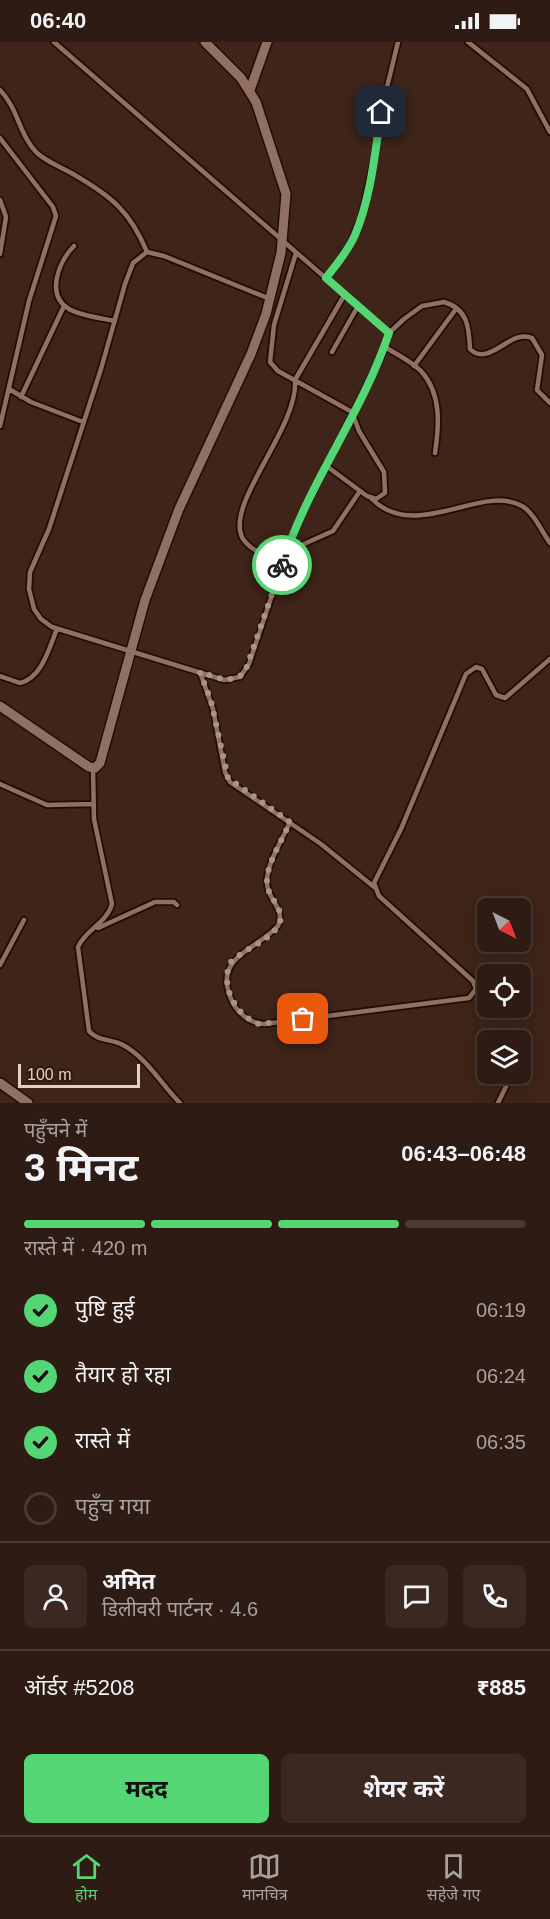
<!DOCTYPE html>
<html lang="hi">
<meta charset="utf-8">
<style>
body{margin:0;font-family:Arial,"Noto Sans Devanagari",sans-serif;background:#3a2821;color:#f1f3f6;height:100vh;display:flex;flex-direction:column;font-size:22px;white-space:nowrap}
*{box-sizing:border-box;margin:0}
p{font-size:20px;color:#a7a1a0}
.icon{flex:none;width:33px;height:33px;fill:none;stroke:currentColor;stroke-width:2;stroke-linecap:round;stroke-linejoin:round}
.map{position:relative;height:1061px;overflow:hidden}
.side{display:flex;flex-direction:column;background:#2e1b13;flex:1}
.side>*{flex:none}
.needle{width:39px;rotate:138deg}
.fabs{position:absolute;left:477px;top:856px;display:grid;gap:12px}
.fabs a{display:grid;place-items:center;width:54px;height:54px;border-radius:9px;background:#2e1b13;box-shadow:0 3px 15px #0003,0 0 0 2px #493933;font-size:30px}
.scale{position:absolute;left:18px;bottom:15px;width:122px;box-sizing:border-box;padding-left:6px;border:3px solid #e2d0c9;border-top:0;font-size:16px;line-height:21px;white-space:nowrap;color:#e2d0c9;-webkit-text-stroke:4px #331a0f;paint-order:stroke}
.pin{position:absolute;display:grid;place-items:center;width:51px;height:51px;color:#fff;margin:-26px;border-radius:12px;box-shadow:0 3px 9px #0006}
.courier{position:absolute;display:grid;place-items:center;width:60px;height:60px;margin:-30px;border:4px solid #53d673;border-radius:50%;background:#fff;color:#222;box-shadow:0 2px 8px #0007}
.head em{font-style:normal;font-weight:700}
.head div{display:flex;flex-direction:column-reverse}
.head{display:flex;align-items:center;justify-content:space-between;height:102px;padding:0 24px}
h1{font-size:39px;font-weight:700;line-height:45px}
.bar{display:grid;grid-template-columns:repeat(4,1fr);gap:9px 6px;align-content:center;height:72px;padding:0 24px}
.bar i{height:8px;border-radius:4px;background:#493933}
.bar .current{background:#53d673}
.bar p{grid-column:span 4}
.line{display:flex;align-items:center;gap:15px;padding:0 24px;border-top:2px solid #493933}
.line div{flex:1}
.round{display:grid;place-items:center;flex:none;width:63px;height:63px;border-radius:9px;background:#3a2821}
ol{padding:0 24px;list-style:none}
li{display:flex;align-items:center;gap:18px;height:66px}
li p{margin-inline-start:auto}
li .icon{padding:6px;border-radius:50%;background:#53d673;color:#111;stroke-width:4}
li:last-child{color:#a7a1a0}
li i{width:33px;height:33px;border:3px solid #493933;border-radius:50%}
.action{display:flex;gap:12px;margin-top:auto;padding:12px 24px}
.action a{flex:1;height:69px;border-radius:9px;background:#53d673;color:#111;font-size:24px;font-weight:700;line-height:69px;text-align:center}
.action a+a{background:#3a2821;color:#f1f3f6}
.status{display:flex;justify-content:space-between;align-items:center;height:42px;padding:0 30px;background:#2e1b13;direction:ltr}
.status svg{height:16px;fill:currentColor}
.tab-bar{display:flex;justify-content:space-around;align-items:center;height:84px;border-top:2px solid #493933;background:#2e1b13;font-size:16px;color:#a7a1a0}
.tab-bar a{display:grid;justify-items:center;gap:3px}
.tab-bar .current{color:#53d673}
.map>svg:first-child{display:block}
</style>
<div class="status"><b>06:40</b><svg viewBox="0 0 49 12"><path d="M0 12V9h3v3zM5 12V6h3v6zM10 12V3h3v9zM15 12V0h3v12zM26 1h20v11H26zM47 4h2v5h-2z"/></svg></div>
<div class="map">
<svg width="550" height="1061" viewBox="0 0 550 1061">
<rect width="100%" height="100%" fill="#3e2419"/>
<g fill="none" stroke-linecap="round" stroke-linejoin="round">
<!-- service casing -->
<g stroke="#240c03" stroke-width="8">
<path id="service" d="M54 0 389 291
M468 0 527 47 550 90
M0 48C18 66 19 93 37 111 47 120 61 125 73 132 111 154 130 169 147 210L133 221 125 242 101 327 49 487 30 530 29 547 34 567 41 577 52 585 224 638 240 635 249 622 285 514 302 472 381 315 389 291 404 277 422 264 444 260C468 267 469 286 470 307 489 326 511 286 532 296L542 313 537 348 550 361
M0 96 53 165 56 174 29 259 0 384
M0 158 6 175 0 212
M74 204C59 219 45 253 69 267 81 274 101 276 115 279
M147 210 164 214 270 257
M296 211 274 283 270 320 278 329 352 370 359 389 384 430 385 451 376 457 367 454 325 423
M326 236 349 204 361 176 374 117 381 70 398 0
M385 305C396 312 411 319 421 329 442 352 439 384 435 411
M332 310 358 264
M414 324 456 267
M9 347 31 360 83 380
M21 355 64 264
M372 457C416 501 481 441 522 464 534 471 542 490 550 501
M286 510 333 489 360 449
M283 520C269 515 252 510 243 497 223 463 299 386 295 338L345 252
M200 630 213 667 225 730 230 740 321 802 374 845
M0 634 20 641C42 636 49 606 57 587
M93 726 94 777 112 862C107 881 85 888 78 905L89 989C97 999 112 997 123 1003 147 1016 161 1042 180 1061
M0 742 47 763 93 762
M290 780C283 797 266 822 267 841 267 858 286 866 278 884 254 910 209 916 234 963 240 973 253 982 264 982L469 956 476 947 473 939 379 854 374 841 401 787 466 632 476 625 482 627 496 653 505 656 550 617
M98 886 155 860H174L177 863
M0 923 24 878
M498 1061 512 1032"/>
</g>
<!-- minor casing -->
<g stroke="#240c03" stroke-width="12">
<path id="minor" d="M250 48 267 0
M0 664 89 725 95 726 100 721 145 558 179 467 251 312 266 272 281 211 286 152 256 60 241 36 205 0
M0 1041 28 1061"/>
</g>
<!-- service -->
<use href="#service" stroke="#8f7063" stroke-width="4.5"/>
<!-- minor -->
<use href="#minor" stroke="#8f7063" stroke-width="9"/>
</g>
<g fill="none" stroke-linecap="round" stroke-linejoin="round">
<!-- done -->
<path stroke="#a9948b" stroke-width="6" stroke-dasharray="0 10.8" d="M282 523 245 630C231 643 216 635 200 630L211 659 228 736 290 780C283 797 266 822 267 841 267 856 288 869 278 884 268 900 243 907 230 921 220 944 236 974 259 982L303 977"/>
<!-- route -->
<path stroke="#53d673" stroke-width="8" d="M282 523C308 441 362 372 389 291L326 236C336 223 348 209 355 193 371 155 375 111 381 70"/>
</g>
</svg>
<div class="fabs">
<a><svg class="needle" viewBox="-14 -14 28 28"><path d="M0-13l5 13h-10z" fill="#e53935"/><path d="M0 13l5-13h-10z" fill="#a7a1a0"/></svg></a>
<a><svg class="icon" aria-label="locate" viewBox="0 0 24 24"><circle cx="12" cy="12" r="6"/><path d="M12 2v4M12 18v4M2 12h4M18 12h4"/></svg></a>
<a><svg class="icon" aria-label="layers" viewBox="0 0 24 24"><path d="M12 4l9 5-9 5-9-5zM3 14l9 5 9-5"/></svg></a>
</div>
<div class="scale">100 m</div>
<div class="pin" style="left:303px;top:977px;background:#ea580c"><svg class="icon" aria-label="bag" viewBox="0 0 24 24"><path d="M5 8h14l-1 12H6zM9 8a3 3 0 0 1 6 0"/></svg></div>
<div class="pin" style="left:381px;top:70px;background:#1f2937"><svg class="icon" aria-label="home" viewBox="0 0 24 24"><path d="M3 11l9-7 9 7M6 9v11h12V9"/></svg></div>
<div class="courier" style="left:282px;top:523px"><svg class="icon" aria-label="bike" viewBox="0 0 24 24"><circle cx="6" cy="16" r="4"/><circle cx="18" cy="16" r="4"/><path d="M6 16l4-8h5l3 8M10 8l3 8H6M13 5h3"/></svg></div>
</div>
<section class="side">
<div class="head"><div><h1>3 मिनट</h1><p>पहुँचने में</p></div><em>06:43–06:48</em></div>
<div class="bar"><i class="current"></i><i class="current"></i><i class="current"></i><i></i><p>रास्ते में · 420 m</p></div>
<ol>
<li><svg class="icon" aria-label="check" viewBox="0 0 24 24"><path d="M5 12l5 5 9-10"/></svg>पुष्टि हुई<p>06:19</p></li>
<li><svg class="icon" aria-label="check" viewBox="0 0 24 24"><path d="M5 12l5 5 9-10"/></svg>तैयार हो रहा<p>06:24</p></li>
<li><svg class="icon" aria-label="check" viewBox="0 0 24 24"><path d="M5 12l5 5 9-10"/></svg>रास्ते में<p>06:35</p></li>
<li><i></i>पहुँच गया</li>
</ol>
<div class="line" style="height:108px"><a class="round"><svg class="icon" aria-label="person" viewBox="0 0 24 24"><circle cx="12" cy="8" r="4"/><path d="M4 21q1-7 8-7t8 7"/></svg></a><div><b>अमित</b><p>डिलीवरी पार्टनर · 4.6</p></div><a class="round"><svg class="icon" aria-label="chat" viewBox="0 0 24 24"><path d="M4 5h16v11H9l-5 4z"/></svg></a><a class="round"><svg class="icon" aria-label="phone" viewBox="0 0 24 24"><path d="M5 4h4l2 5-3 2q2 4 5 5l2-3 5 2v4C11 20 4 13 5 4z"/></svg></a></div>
<div class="line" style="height:78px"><div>ऑर्डर #5208</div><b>₹885</b></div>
<div class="action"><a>मदद</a><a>शेयर करें</a></div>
</section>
<nav class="tab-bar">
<a class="current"><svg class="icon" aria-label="home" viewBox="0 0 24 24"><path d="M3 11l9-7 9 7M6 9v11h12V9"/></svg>होम</a>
<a><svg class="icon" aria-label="map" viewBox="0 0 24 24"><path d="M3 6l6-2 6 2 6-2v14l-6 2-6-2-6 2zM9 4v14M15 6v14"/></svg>मानचित्र</a>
<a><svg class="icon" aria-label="saved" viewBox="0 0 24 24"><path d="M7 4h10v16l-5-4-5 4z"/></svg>सहेजे गए</a>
</nav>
